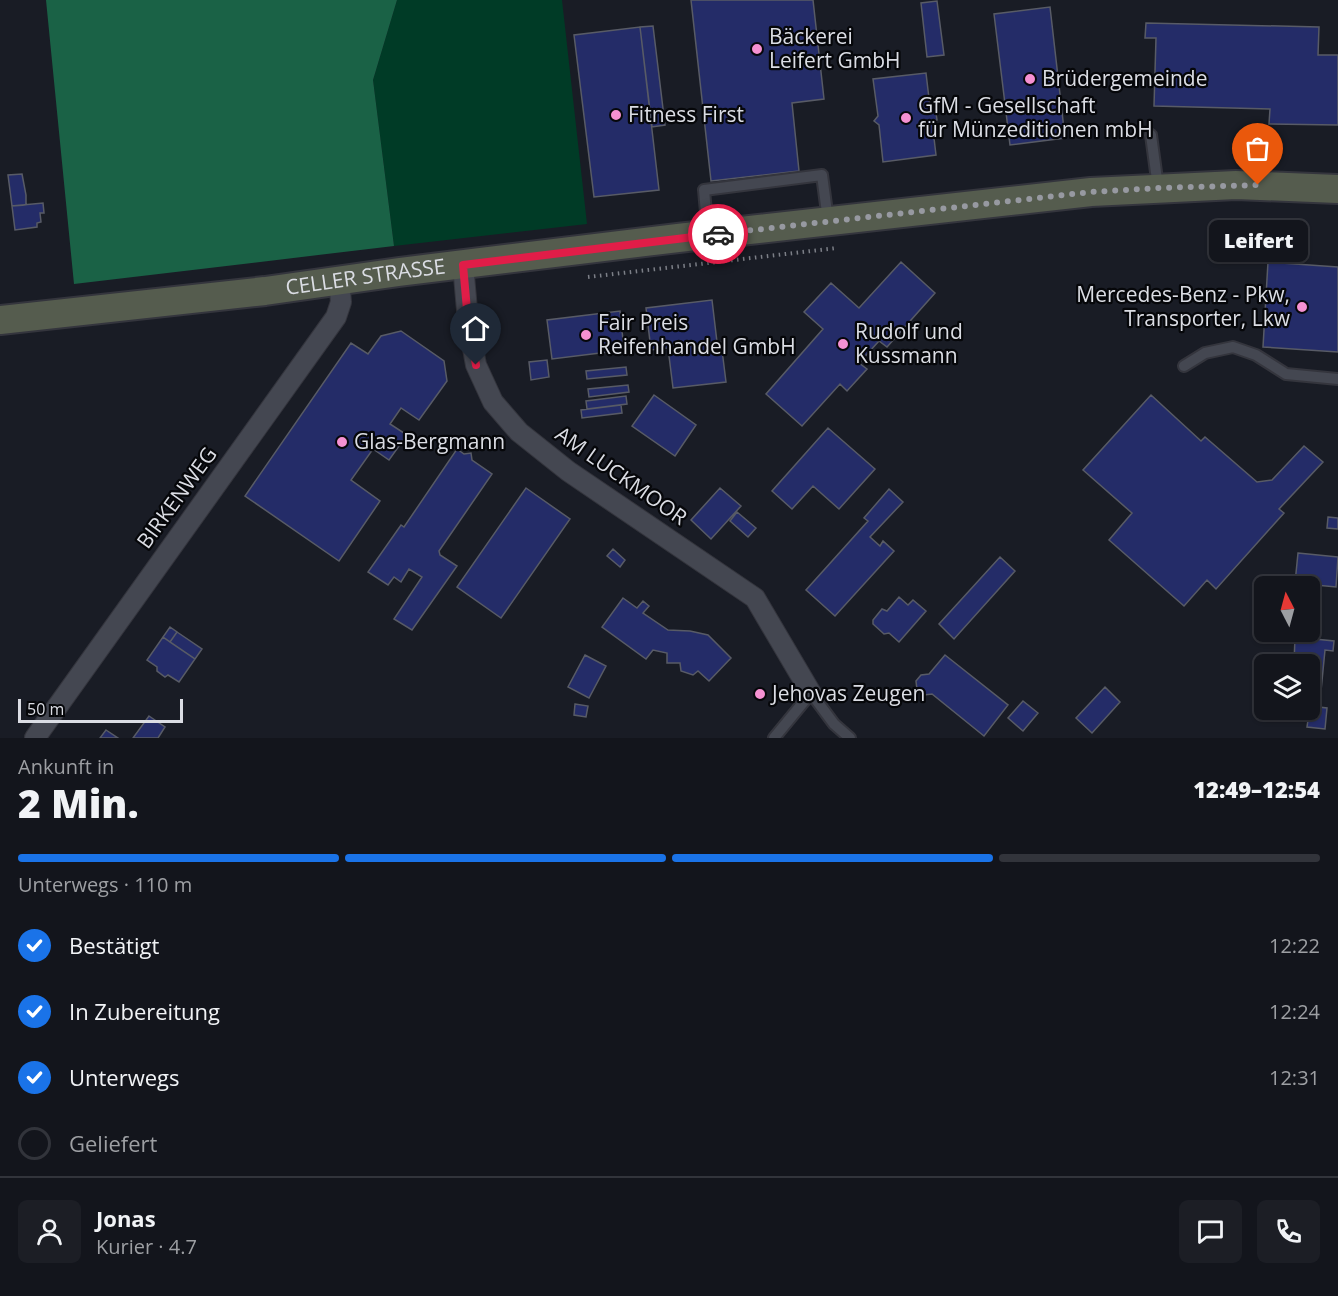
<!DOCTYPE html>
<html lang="de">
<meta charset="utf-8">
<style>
body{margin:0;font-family:"Open Sans",sans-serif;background:#1c1e25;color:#f1f3f6;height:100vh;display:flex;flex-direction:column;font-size:22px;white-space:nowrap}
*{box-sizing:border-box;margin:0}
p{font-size:20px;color:#9d9fa3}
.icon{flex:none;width:33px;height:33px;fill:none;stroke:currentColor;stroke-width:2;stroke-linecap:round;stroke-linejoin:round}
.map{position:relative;height:738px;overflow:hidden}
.drawer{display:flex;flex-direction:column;background:#13151c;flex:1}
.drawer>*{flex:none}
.needle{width:39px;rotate:354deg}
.fabs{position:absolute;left:1254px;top:576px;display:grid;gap:12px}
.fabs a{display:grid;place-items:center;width:66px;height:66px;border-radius:9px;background:#13151c;box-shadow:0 2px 4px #0004,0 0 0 2px #32343b;font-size:30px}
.scale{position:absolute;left:18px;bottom:15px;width:165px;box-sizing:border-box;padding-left:6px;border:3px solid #dbdde4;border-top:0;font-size:16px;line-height:21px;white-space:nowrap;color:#dbdde4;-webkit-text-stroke:4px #06070a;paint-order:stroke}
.pin{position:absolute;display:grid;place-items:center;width:51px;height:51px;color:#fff;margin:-62px -26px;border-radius:50% 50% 50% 0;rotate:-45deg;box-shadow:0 0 6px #0007}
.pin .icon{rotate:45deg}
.courier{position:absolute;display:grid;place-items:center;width:60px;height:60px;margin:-30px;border:4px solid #e11d48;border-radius:50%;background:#fff;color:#222;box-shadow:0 2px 8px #0007}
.bubble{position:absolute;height:42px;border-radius:9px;background:#13151c;box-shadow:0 2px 4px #0004,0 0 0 2px #32343b;font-size:20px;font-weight:800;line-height:42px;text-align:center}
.summary em{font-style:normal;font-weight:800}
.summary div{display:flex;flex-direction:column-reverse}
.summary{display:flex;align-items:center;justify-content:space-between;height:102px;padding:0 18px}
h1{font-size:39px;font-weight:800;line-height:45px}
.bar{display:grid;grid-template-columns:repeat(4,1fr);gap:9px 6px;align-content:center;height:72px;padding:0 18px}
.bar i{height:8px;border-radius:4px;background:#32343b}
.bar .active{background:#1a73e8}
.bar p{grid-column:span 4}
.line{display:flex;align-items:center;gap:15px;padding:0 18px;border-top:2px solid #32343b}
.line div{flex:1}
.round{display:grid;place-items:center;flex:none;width:63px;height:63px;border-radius:9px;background:#1c1e25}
ol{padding:0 18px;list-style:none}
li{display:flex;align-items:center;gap:18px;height:66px}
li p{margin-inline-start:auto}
li .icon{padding:6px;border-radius:50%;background:#1a73e8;color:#fff;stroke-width:4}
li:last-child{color:#9d9fa3}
li i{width:33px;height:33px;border:3px solid #32343b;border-radius:50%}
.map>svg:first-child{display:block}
</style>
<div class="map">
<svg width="1338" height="738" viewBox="0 0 1338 738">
<rect width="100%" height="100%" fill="#191c25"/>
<!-- green -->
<path fill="#003b26" d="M397 0H562L587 224 394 246 373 80Z"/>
<!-- forest -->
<path fill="#1a6246" d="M46 0H397L373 80 394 246 74 284Z"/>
<!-- building -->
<path fill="#242c68" stroke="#585b66" stroke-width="1.5" d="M691 0H813L824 99 792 103 799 171 711 181Z
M937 1 944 55 927 57 921 3Z
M1050 7 1065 138 1010 145 994 14Z
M1146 23 1319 27 1318 55H1338V125L1269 124 1270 109 1154 106 1156 38H1145Z
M653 26 665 125 652 127 640 27Z
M640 27 659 190 594 197 574 35Z
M926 73 930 107H935L937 120 932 121 936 155 883 162 879 125 874 121 878 116 873 79Z
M22 174 26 195V205L12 206 8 175Z
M43 203 44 213H40L41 222 37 223V227L15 230 12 206Z
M901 262 935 293 887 347 879 341 859 363 867 369 847 391 840 384 802 426 766 394 823 329 804 312 831 283 859 308Z
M1268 262 1338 267V352L1263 347Z
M712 300 717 342 651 350 646 308Z
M620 311 624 350 552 359 547 320Z
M401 331 444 361 447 381 419 420 401 408 390 424 407 435 389 460 373 449 351 480 380 501 339 561 245 496 351 343 368 354 381 336Z
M721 342 726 382 673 388 668 348Z
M547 360 549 377 531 380 529 362Z
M626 367 627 375 587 379 586 371Z
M628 385 629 392 589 397 588 389Z
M654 395 696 425 675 456 632 426Z
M1151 395 1201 441 1205 437 1257 482 1272 480 1304 446 1323 462 1279 509 1284 513 1216 589 1207 580 1184 606 1109 540 1132 513 1083 470Z
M626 396 627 404 587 409 586 401Z
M621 405 622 413 582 418 581 410Z
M828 428 875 469 839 509 813 486 792 509 772 491Z
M457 449 464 454 471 453 472 460 492 474 439 551 440 555 457 566 412 630 394 619 422 577 409 569 401 582 394 577 388 585 368 572 401 525 404 527Z
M526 488 570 519 501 618 457 587Z
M720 488 741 506 711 539 691 520Z
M889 489 903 502 870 537 880 546 883 541 894 551 835 616 806 590 868 521 864 518Z
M737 512 756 528 748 537 730 521Z
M1328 517 1338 518V529L1327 528Z
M613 549 625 560 620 567 607 556Z
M1298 553 1338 557 1336 587 1295 583Z
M1000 557 1015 571 954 639 939 624Z
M899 597 908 605 913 600 926 611 899 642 889 633 884 634 873 624V620L882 609 887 611Z
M623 598 637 608 643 601 649 606 643 613 668 630 690 631 708 635 731 658 709 681 698 671 693 675 681 671 680 663H667V653L653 650 646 659 602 627Z
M170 627 177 632 170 642 163 637Z
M177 632 202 649 195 659 170 642Z
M163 637 195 659 179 682 168 675 165 677 157 671V667L147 660Z
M1295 637 1334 641 1333 651 1325 650 1321 691 1310 690V664H1294Z
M585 655 606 666 589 698 568 687Z
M945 655 1008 705 984 736 932 694 924 695 917 690 916 681 921 675 929 674Z
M1105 687 1120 702 1092 733 1076 718Z
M1023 701 1038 713 1023 731 1008 718Z
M575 704 588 706 586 717 574 715Z
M1310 706 1327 708 1325 729 1307 727Z
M149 716 165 727 158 738H133Z
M106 730 118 738H100Z"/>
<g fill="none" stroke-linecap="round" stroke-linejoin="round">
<!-- lane casing -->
<g stroke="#34353d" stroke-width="14">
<path id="lane" d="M1151 135 1158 187
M708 235 704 190 822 175 828 220
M1184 366 1205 353 1233 347 1256 355 1286 374 1338 379
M774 738 811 693 834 724 850 738"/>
</g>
<!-- street casing -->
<g stroke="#34353d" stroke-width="22">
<path id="street" d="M463 265 468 321 476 365 493 402 519 432 568 471 755 598 811 693
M35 738 336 317 341 302 339 280"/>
</g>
<!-- secondary casing -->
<g stroke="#34353d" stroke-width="32">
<g id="secondary">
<path id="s1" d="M0 320 265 291 399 272 678 238 1091 192 1236 185 1338 189"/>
</g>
</g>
<!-- path -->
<path stroke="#7c7f87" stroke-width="4" stroke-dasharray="1.5 4.5" stroke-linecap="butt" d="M588 277 837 248"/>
<!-- lane -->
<use href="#lane" stroke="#444751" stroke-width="10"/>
<!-- street -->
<use href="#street" stroke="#444751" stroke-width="20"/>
<!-- secondary -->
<use href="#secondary" stroke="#555c4e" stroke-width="28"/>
</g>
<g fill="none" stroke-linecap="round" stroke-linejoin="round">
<!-- done -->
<path stroke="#9799a1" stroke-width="6" stroke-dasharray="0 10.8" d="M718 234 1091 192 1159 188 1258 185"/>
<!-- route -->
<path stroke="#e11d48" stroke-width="8" d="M476 365 468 321 463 265 718 234"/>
</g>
<!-- markers -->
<g fill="#f591d2" stroke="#06070a" stroke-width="2">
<circle cx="757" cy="49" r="6"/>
<circle cx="1030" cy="79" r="6"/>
<circle cx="616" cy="115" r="6"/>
<circle cx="906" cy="118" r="6"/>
<circle cx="1302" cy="307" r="6"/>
<circle cx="586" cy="335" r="6"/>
<circle cx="843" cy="344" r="6"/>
<circle cx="342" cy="442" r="6"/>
<circle cx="760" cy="694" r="6"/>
</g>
<g text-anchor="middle" stroke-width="4.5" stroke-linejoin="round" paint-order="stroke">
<!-- poi labels -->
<g font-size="21" fill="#dbdde4" stroke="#06070a" text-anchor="start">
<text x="769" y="44">Bäckerei<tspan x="769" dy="24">Leifert GmbH</tspan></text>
<text x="1042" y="86">Brüdergemeinde</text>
<text x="918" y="113">GfM - Gesellschaft<tspan x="918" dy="24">für Münzeditionen mbH</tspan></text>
<text x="628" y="122">Fitness First</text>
<text x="1290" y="302" text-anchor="end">Mercedes-Benz - Pkw,<tspan x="1290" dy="24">Transporter, Lkw</tspan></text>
<text x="598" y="330">Fair Preis<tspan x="598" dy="24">Reifenhandel GmbH</tspan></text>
<text x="855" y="339">Rudolf und<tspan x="855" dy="24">Kussmann</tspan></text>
<text x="354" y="449">Glas-Bergmann</text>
<text x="772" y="701">Jehovas Zeugen</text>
</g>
<!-- street labels -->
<g font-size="21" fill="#dbdde4" stroke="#06070a">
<text dy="7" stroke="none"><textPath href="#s1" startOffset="368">CELLER STRASSE</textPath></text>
<text transform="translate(621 476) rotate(35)" y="7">AM LUCKMOOR</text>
<text transform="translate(177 498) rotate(-54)" y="7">BIRKENWEG</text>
</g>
</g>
</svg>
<div class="fabs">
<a><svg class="needle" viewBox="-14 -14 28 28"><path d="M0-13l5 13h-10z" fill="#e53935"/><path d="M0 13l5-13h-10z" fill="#9d9fa3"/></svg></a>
<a><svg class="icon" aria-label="layers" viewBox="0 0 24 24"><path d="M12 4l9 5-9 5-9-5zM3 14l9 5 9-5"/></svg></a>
</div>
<div class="scale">50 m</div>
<div class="pin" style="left:1258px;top:185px;background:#ea580c"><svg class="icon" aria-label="bag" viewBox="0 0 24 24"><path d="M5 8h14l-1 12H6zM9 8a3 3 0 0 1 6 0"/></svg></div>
<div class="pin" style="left:476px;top:365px;background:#1f2937"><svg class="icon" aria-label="home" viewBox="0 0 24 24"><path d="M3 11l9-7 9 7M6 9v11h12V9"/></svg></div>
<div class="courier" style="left:718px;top:234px"><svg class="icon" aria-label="car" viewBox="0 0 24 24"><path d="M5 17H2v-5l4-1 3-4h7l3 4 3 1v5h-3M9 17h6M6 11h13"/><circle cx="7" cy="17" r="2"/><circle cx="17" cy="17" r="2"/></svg></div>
<div class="bubble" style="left:1209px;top:220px;width:99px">Leifert</div>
</div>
<section class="drawer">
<div class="summary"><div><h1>2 Min.</h1><p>Ankunft in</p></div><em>12:49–12:54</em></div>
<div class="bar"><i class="active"></i><i class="active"></i><i class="active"></i><i></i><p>Unterwegs · 110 m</p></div>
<ol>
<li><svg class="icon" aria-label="check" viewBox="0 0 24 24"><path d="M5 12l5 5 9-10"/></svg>Bestätigt<p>12:22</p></li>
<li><svg class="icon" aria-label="check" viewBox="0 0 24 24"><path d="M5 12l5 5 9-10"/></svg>In Zubereitung<p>12:24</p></li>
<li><svg class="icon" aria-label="check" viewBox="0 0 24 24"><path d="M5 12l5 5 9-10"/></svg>Unterwegs<p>12:31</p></li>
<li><i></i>Geliefert</li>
</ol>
<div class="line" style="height:108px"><a class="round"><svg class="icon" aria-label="person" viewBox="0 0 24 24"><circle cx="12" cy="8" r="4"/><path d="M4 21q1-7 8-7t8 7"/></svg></a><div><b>Jonas</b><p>Kurier · 4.7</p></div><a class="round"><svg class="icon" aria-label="chat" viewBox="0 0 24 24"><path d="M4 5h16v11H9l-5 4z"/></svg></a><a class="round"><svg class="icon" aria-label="phone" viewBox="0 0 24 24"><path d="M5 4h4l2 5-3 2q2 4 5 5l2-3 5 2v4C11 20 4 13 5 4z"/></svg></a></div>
</section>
